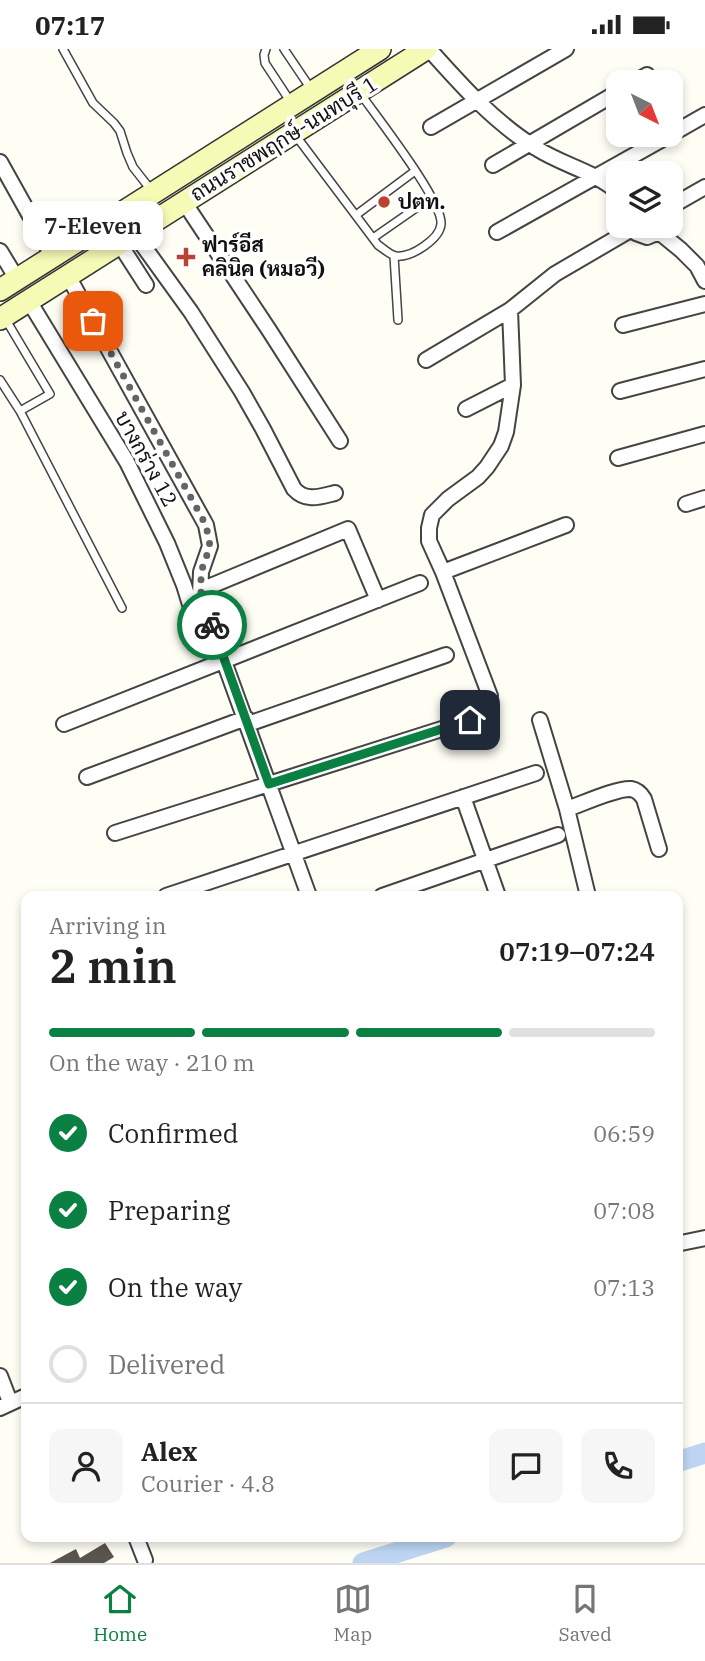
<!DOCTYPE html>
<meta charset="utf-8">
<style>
body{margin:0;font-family:"IBM Plex Serif",Sarabun,serif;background:#f6f6f6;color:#222;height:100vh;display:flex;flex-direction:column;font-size:26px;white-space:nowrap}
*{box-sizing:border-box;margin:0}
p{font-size:23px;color:#767676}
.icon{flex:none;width:38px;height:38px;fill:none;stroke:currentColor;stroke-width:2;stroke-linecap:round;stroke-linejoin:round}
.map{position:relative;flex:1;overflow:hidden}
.details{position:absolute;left:21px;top:842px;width:662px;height:651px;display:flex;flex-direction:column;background:#fff;border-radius:14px;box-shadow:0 4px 10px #0003}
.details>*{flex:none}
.needle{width:46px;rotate:138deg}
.buttons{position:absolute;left:606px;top:21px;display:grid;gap:14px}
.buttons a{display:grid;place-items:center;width:77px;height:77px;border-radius:14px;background:#fff;box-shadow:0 4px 10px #0003;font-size:35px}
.pin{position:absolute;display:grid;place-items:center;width:60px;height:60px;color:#fff;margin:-30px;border-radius:14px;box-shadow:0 4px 10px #0006}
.courier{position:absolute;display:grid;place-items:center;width:70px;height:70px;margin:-35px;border:5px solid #0b8043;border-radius:50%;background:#fff;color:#222;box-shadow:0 2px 9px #0007}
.bubble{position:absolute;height:49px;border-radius:14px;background:#fff;box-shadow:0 4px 10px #0003;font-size:23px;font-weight:600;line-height:49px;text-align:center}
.overview em{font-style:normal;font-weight:600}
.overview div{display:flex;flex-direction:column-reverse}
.overview{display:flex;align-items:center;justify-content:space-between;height:119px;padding:0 28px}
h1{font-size:46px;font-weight:600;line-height:52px}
.bar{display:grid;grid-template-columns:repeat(4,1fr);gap:10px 7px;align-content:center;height:84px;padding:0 28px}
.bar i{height:9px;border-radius:5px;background:#e0e0e0}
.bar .current{background:#0b8043}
.bar p{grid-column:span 4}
.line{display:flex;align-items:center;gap:18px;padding:0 28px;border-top:2px solid #e0e0e0}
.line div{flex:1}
.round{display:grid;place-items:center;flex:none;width:74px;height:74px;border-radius:14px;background:#f6f6f6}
ol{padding:0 28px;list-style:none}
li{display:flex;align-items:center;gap:21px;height:77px}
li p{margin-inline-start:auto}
li .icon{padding:7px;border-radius:50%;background:#0b8043;color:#fff;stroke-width:4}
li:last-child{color:#767676}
li i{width:38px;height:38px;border:4px solid #e0e0e0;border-radius:50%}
.status{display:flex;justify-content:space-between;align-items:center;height:49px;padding:0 35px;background:#fff;direction:ltr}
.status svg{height:19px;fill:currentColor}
.tabs{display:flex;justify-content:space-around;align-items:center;height:98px;border-top:2px solid #e0e0e0;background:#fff;font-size:19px;color:#767676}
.tabs a{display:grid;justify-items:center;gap:4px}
.tabs .current{color:#0b8043}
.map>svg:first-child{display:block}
</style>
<div class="status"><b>07:17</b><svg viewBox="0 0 49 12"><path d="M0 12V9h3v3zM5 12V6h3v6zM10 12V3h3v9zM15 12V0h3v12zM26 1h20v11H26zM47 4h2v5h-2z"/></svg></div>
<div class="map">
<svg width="705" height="1514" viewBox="0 0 705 1514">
<rect width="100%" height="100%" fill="#fefef5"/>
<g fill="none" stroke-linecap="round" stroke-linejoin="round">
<!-- river -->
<path stroke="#bdd5f3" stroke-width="21" d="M677 1413 705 1404
M363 1514 446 1488"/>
</g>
<!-- building -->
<path fill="#59544e" d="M105 1494 114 1508 104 1514H50L76 1500 80 1509Z"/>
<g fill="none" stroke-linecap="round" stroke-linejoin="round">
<!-- lane casing -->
<g stroke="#444" stroke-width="10">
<path id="lane" d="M63 0 93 54 114 74 120 82 127 104 133 118 151 141
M266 0 264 6 265 14 292 55
M284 0 311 40
M296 87 378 196C384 200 390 206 396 207 411 209 440 190 441 175 443 152 376 67 360 44
M356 166 415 122
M373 189 432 148
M394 207 398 271
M0 331 20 362 50 345 6 271
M20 362 122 559"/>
</g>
<!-- street casing -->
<g stroke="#444" stroke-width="18">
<path id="street" d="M429 0C461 36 495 74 536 99 562 116 594 122 618 143
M635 33 647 26
M431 78 566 0
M670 86 705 66
M0 113 53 208
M493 116 618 43
M184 153 269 281 340 392
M670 158 705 138
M631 177 636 184 647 188 659 183 662 178
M497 183 670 86
M659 183 681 201 697 217 705 232
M134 184 191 263 242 343 263 380 294 440C306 453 319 448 335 444
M119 194 146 236
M0 202 17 230
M68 227 206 476 210 497 201 523 200 546 309 847
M29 252 127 413 167 494 184 536 191 559
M623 276 705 255
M426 311 510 261
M620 342 705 320
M466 360 513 336
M618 409 705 385
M686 455 705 449
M443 523 566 476
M201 541 348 480 378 551
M490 647 443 523 429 492V479L432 466 448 450 478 428 487 418 501 397 506 383 513 336 510 261 555 225 632 180
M540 671 567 760C582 755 616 739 631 740 637 741 641 745 644 750L659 800
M64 675 420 534
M248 675 446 606
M87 728 246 669
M463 748 498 847
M567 760 588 847
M115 784 470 671
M166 847 536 724
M382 847 558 786
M677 1193 681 1194 705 1189
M0 1327 10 1353
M0 1359 26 1347
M136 1488 145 1511"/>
</g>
<!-- secondary casing -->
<g stroke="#333" stroke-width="24">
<path id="secondary" d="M0 241 380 0
M0 270 426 0"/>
</g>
<!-- lane -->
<use href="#lane" stroke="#fff" stroke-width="7"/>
<!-- street -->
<use href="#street" stroke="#fff" stroke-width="14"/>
<!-- secondary -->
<use href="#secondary" stroke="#f5fab5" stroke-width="21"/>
</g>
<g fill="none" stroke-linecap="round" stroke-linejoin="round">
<!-- done -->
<path stroke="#646461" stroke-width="7" stroke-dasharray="0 12.6" d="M93 272 206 476 210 497 201 523V546L212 576"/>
<!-- route -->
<path stroke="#0b8043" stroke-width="9" d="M212 576 269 735 470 671"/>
</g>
<!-- markers -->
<g fill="#ba4230" stroke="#fff" stroke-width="2.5">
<circle cx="384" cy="153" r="7"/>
<path d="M182.5 197.5h7v7h7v7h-7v7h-7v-7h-7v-7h7z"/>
</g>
<g text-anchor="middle" stroke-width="7" stroke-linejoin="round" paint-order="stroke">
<!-- street labels -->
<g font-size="21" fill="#111" stroke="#fff">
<text transform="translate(284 90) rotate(-32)" y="7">ถนนราชพฤกษ์-นนทบุรี 1</text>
<text transform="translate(146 410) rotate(61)" y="7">บางกร่าง 12</text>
</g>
<!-- poi labels -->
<g font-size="21" font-weight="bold" fill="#111" stroke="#fff" text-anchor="start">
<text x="398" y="160">ปตท.</text>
<text x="202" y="203">ฟาร์อีส<tspan x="202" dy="24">คลินิค (หมอวี)</tspan></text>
</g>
</g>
</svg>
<div class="buttons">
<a><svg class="needle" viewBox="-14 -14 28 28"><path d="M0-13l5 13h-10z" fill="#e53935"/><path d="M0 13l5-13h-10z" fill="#767676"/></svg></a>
<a><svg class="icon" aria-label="layers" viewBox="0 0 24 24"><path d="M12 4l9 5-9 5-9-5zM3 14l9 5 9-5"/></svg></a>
</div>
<div class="pin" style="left:93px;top:272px;background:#ea580c"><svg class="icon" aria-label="bag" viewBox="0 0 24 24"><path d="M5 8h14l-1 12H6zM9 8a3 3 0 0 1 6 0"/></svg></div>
<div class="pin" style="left:470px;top:671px;background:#1f2937"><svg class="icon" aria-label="home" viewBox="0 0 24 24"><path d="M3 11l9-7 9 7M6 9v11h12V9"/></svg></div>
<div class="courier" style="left:212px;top:576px"><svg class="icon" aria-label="bike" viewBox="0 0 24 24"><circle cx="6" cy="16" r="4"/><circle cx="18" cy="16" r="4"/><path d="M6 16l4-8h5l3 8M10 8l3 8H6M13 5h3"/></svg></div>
<div class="bubble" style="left:23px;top:152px;width:140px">7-Eleven</div>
<section class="details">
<div class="overview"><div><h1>2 min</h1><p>Arriving in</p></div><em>07:19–07:24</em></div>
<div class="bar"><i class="current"></i><i class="current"></i><i class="current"></i><i></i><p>On the way · 210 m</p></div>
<ol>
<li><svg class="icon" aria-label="check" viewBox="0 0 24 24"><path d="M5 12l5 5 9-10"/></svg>Confirmed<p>06:59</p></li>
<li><svg class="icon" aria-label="check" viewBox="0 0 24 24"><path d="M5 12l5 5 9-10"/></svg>Preparing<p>07:08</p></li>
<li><svg class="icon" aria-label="check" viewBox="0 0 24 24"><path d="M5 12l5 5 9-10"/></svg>On the way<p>07:13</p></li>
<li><i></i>Delivered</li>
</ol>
<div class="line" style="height:126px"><a class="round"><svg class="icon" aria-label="person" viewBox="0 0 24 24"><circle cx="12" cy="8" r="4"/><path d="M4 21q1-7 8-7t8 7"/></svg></a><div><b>Alex</b><p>Courier · 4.8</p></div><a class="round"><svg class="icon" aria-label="chat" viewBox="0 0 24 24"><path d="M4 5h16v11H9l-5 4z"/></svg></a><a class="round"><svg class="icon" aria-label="phone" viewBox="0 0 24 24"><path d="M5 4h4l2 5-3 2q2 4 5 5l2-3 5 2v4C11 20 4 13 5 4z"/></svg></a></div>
</section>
</div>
<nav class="tabs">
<a class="current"><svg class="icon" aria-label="home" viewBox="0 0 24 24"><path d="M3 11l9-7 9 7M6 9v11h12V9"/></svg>Home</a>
<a><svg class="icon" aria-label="map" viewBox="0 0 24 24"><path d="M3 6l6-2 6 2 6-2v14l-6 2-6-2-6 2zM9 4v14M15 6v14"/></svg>Map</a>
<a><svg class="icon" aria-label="saved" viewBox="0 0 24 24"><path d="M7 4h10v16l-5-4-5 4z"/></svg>Saved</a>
</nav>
